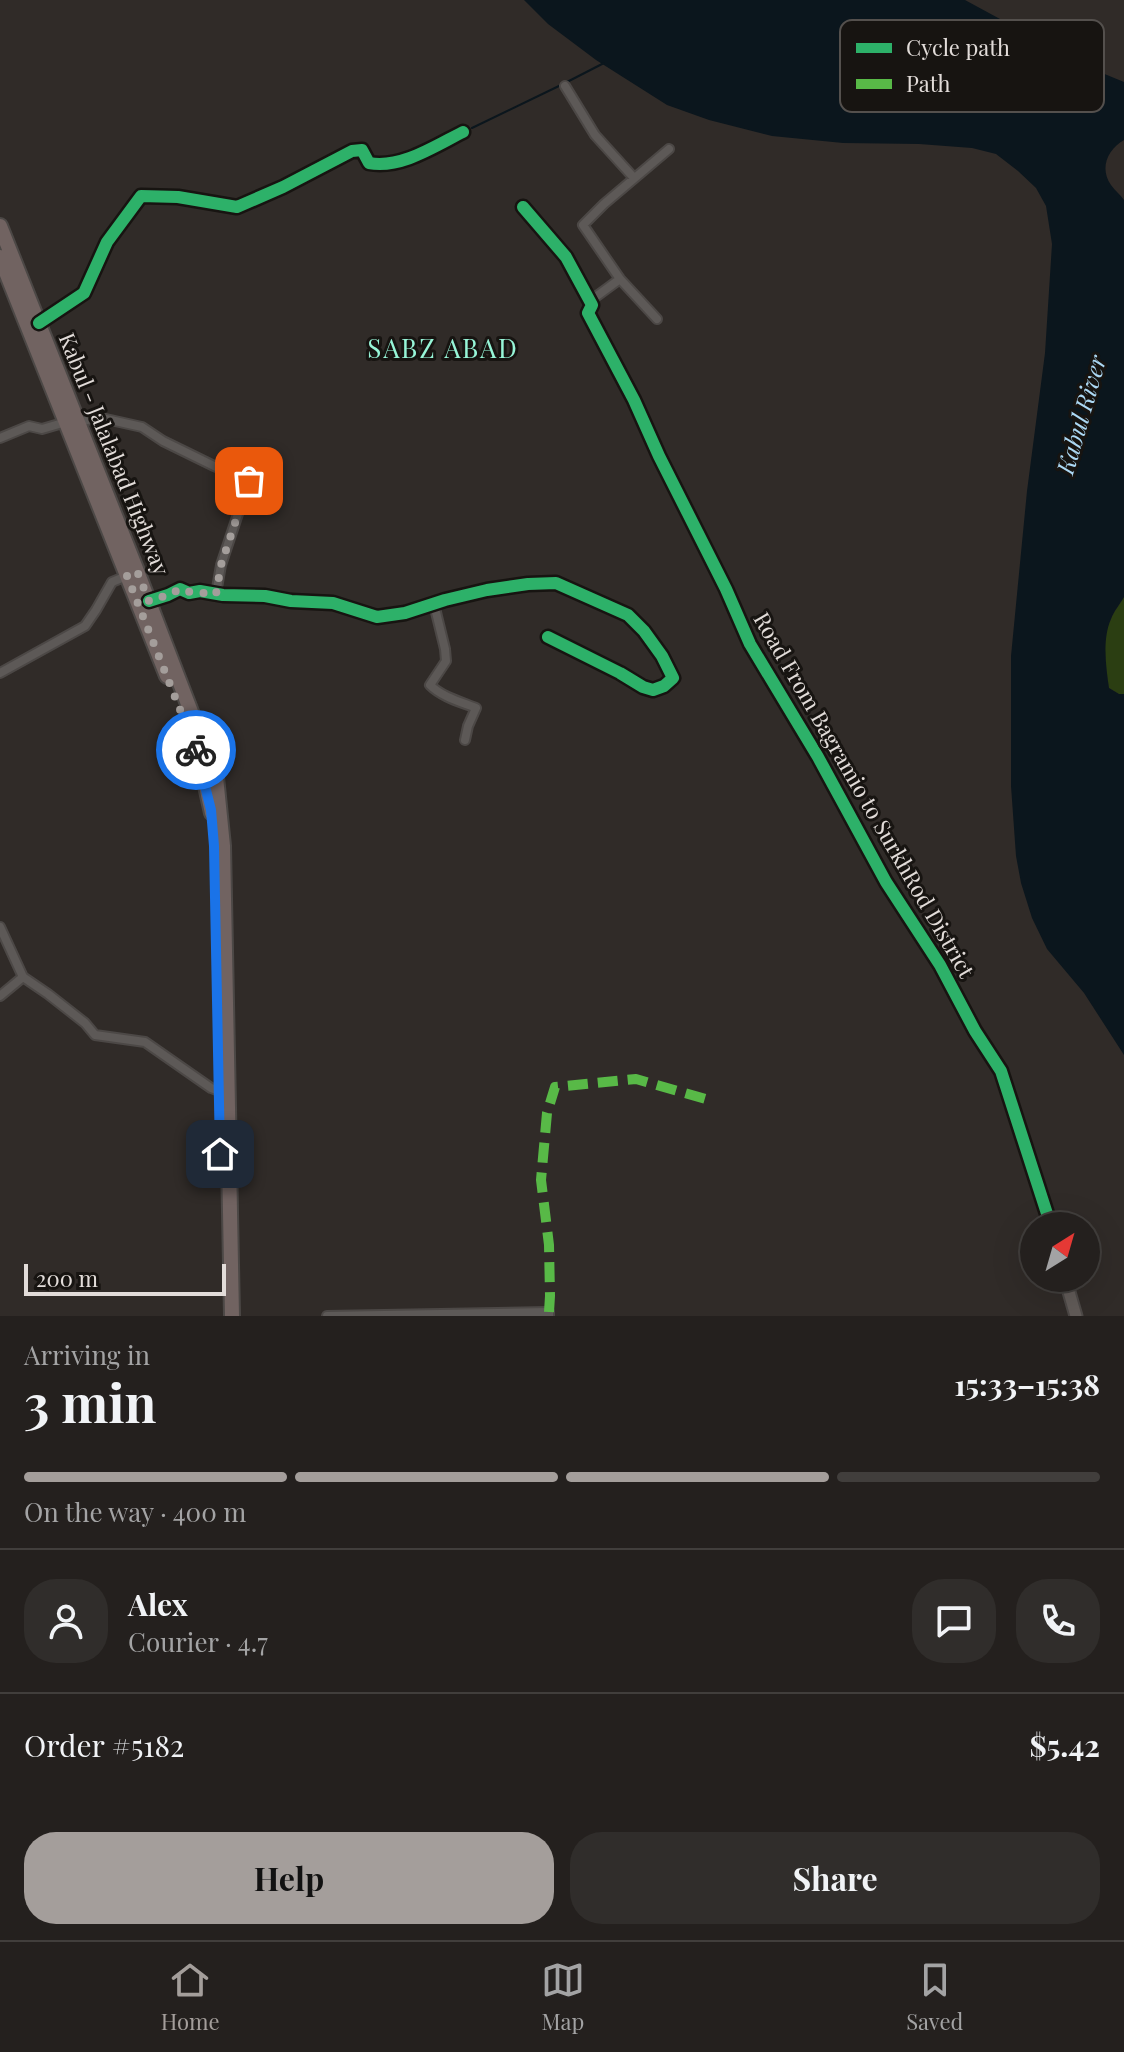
<!DOCTYPE html>
<meta charset="utf-8">
<style>
body{margin:0;font-family:"Playfair Display",serif;background:#302d2b;color:#f1f3f6;height:100vh;display:flex;flex-direction:column;font-size:30px;white-space:nowrap}
*{box-sizing:border-box;margin:0}
p{font-size:26px;color:#a3a3a4}
.icon{flex:none;width:44px;height:44px;fill:none;stroke:currentColor;stroke-width:2;stroke-linecap:round;stroke-linejoin:round}
.map{position:relative;height:1316px;overflow:hidden}
.sheet{display:flex;flex-direction:column;background:#24201e;flex:1}
.sheet>*{flex:none}
.needle{width:52px;rotate:37deg}
.buttons{position:absolute;left:1020px;top:1212px;display:grid;gap:16px}
.buttons a{display:grid;place-items:center;width:80px;height:80px;border-radius:50%;background:#24201e;box-shadow:0 8px 32px #0002,0 0 0 2px #413e3c;font-size:40px}
.scale{position:absolute;left:24px;bottom:20px;width:202px;box-sizing:border-box;padding-left:8px;border:4px solid #e2dcd9;border-top:0;font-size:22px;line-height:28px;white-space:nowrap;color:#e2dcd9;-webkit-text-stroke:6px #171411;paint-order:stroke}
.pin{position:absolute;display:grid;place-items:center;width:68px;height:68px;color:#fff;margin:-34px;border-radius:16px;box-shadow:0 4px 12px #0006}
.courier{position:absolute;display:grid;place-items:center;width:80px;height:80px;margin:-40px;border:6px solid #1a73e8;border-radius:50%;background:#fff;color:#222;box-shadow:0 2px 10px #0007}
.head em{font-style:normal;font-weight:700}
.head div{display:flex;flex-direction:column-reverse}
.head{display:flex;align-items:center;justify-content:space-between;height:136px;padding:0 24px}
h1{font-size:52px;font-weight:700;line-height:60px}
.bar{display:grid;grid-template-columns:repeat(4,1fr);gap:12px 8px;align-content:center;height:96px;padding:0 24px}
.bar i{height:10px;border-radius:6px;background:#413e3c}
.bar .selected{background:#a49e9b}
.bar p{grid-column:span 4}
.line{display:flex;align-items:center;gap:20px;padding:0 24px;border-top:2px solid #413e3c}
.line div{flex:1}
.round{display:grid;place-items:center;flex:none;width:84px;height:84px;border-radius:32px;background:#302d2b}
.button{display:flex;gap:16px;margin-top:auto;padding:16px 24px}
.button a{flex:1;height:92px;border-radius:32px;background:#a49e9b;color:#111;font-size:32px;font-weight:700;line-height:92px;text-align:center}
.button a+a{background:#302d2b;color:#f1f3f6}
.dock{display:flex;justify-content:space-around;align-items:center;height:112px;border-top:2px solid #413e3c;background:#24201e;font-size:22px;color:#a3a3a4}
.dock a{display:grid;justify-items:center;gap:4px}
.dock .selected{color:#a49e9b}
.map>svg:first-child{display:block}
</style>
<div class="map">
<svg width="1124" height="1316" viewBox="0 0 1124 1316">
<rect width="100%" height="100%" fill="#302b28"/>
<!-- green -->
<path fill="#2b3e12" d="M1124 597V694H1119L1109 688C1106 667 1101 639 1111 619 1114 611 1120 604 1124 597Z"/>
<!-- water -->
<path fill="#0b161d" d="M524 0H965L1090 68 1124 82V140C1108 149 1099 168 1111 185 1115 191 1120 194 1124 200V597C1120 604 1114 611 1111 619 1102 639 1106 667 1109 688L1119 694H1124V1055L1084 993 1047 949 1032 918 1021 883 1016 856 1011 786V656L1027 491 1045 353 1052 244 1046 206 1036 188 1018 171 996 154 972 148 919 144 843 143 772 136 709 120 667 105 596 60 548 24Z"/>
<g fill="none" stroke-linecap="round" stroke-linejoin="round">
<!-- stream -->
<path stroke="#0b161d" stroke-width="2" d="M567 82 604 63
M472 128 561 85"/>
<!-- street casing -->
<g stroke="#4c4846" stroke-width="12">
<path id="street" d="M565 86 595 135 634 178
M523 207 566 257 592 305
M590 301 620 279
M657 319 620 279 583 225 604 204 669 149
M78 423 97 417 142 427 163 441 214 466 249 481 221 565 216 594
M0 438 29 426 42 429 66 422
M149 601 168 595 180 589 189 593 200 591 223 595 265 596 291 601 333 603 377 617 405 613 445 600 487 590 528 584 556 583 628 615 644 631 662 656 673 678 664 686 653 690 643 687 620 673 548 637
M434 604 445 649 446 661 430 685C442 697 461 702 476 708L468 726 465 740
M0 673 85 626 96 610 112 582 129 575
M0 927 23 977 48 994 85 1023 95 1035 145 1042 211 1088 219 1091
M0 996 23 977
M327 1316 549 1312V1316"/>
</g>
<!-- secondary casing -->
<g stroke="#4c4846" stroke-width="15">
<path id="secondary" d="M592 305 588 313 634 400 659 456 726 589 750 644 818 757 886 882 940 965 975 1031 1001 1071 1051 1226
M39 323 84 293 107 242 141 196 178 197 237 207 283 187 352 151 362 150 369 163C401 169 435 146 463 132
M1065 1278 1076 1316"/>
</g>
<!-- highway casing -->
<g stroke="#4c4846" stroke-width="18">
<path id="highway" d="M0 226 137 571 216 777 223 846 232 1316
M0 257 167 676
M196 752 202 768 212 813"/>
</g>
<!-- street -->
<use href="#street" stroke="#5d5957" stroke-width="8"/>
<!-- secondary -->
<use href="#secondary" stroke="#615b58" stroke-width="11"/>
<!-- highway -->
<use href="#highway" stroke="#716361" stroke-width="14"/>
<!-- quiet -->
<path stroke="#58b947" stroke-width="10" stroke-dasharray="20 10" stroke-linecap="butt" d="M549 1312 550 1296 549 1245 541 1180 547 1113 555 1087 636 1079 709 1100"/>
<!-- cycleway casing -->
<g stroke="#171411" stroke-width="17">
<path id="cycleway" d="M523 207 566 257 592 305 588 313 634 400 659 456 726 589 750 644 818 757 886 882 940 965 975 1031 1001 1071 1051 1226
M39 323 84 293 107 242 141 196 178 197 237 207 283 187 352 151 362 150 369 163C401 169 435 146 463 132
M149 601 168 595 180 589 189 593 200 591 223 595 265 596 291 601 333 603 377 617 405 613 445 600 487 590 528 584 556 583 628 615 644 631 662 656 673 678 664 686 653 690 643 687 620 673 548 637"/>
</g>
<!-- cycleway -->
<use href="#cycleway" stroke="#2db169" stroke-width="12"/>
</g>
<g fill="none" stroke-linecap="round" stroke-linejoin="round">
<!-- done -->
<path stroke="#a49e9b" stroke-width="8" stroke-dasharray="0 14.4" d="M196 750 127 576 137 571 149 601 168 595 180 589C191 594 204 592 216 594L221 565 249 481"/>
<!-- route -->
<path stroke="#1a73e8" stroke-width="10" d="M196 750 211 810 214 846 220 1154"/>
</g>
<g text-anchor="middle" stroke-width="6" stroke-linejoin="round" paint-order="stroke">
<!-- street labels -->
<g font-size="22" fill="#e2dcd9" stroke="#171411">
<text transform="translate(114 454) rotate(68)" y="8">Kabul - Jalalabad Highway</text>
<text transform="translate(864 795) rotate(60)" y="8">Road From Bagramio to SurkhRod District</text>
</g>
<!-- water labels -->
<g font-size="24" font-style="italic" fill="#acd8f4" stroke="#171411">
<text transform="translate(1082 415) rotate(-74)" y="8">Kabul River</text>
</g>
<!-- quarter labels -->
<g font-size="26" letter-spacing="2" fill="#97f6d8" stroke="#171411">
<text x="443" y="358">SABZ ABAD</text>
</g>
</g>
<!-- legend -->
<rect x="840" y="20" width="264" height="92" rx="12" fill="#171411" stroke="#54504d" stroke-width="2"/>
<rect x="856" y="43" width="36" height="10" fill="#2db169"/>
<rect x="856" y="79" width="36" height="10" fill="#58b947"/>
<g font-size="22" fill="#e2dcd9">
<text x="906" y="56">Cycle path</text>
<text x="906" y="92">Path</text>
</g>
</svg>
<div class="buttons">
<a><svg class="needle" viewBox="-14 -14 28 28"><path d="M0-13l5 13h-10z" fill="#e53935"/><path d="M0 13l5-13h-10z" fill="#a3a3a4"/></svg></a>
</div>
<div class="scale">200 m</div>
<div class="pin" style="left:249px;top:481px;background:#ea580c"><svg class="icon" aria-label="bag" viewBox="0 0 24 24"><path d="M5 8h14l-1 12H6zM9 8a3 3 0 0 1 6 0"/></svg></div>
<div class="pin" style="left:220px;top:1154px;background:#1f2937"><svg class="icon" aria-label="home" viewBox="0 0 24 24"><path d="M3 11l9-7 9 7M6 9v11h12V9"/></svg></div>
<div class="courier" style="left:196px;top:750px"><svg class="icon" aria-label="bike" viewBox="0 0 24 24"><circle cx="6" cy="16" r="4"/><circle cx="18" cy="16" r="4"/><path d="M6 16l4-8h5l3 8M10 8l3 8H6M13 5h3"/></svg></div>
</div>
<section class="sheet">
<div class="head"><div><h1>3 min</h1><p>Arriving in</p></div><em>15:33–15:38</em></div>
<div class="bar"><i class="selected"></i><i class="selected"></i><i class="selected"></i><i></i><p>On the way · 400 m</p></div>
<div class="line" style="height:144px"><a class="round"><svg class="icon" aria-label="person" viewBox="0 0 24 24"><circle cx="12" cy="8" r="4"/><path d="M4 21q1-7 8-7t8 7"/></svg></a><div><b>Alex</b><p>Courier · 4.7</p></div><a class="round"><svg class="icon" aria-label="chat" viewBox="0 0 24 24"><path d="M4 5h16v11H9l-5 4z"/></svg></a><a class="round"><svg class="icon" aria-label="phone" viewBox="0 0 24 24"><path d="M5 4h4l2 5-3 2q2 4 5 5l2-3 5 2v4C11 20 4 13 5 4z"/></svg></a></div>
<div class="line" style="height:104px"><div>Order #5182</div><b>$5.42</b></div>
<div class="button"><a>Help</a><a>Share</a></div>
</section>
<nav class="dock">
<a class="selected"><svg class="icon" aria-label="home" viewBox="0 0 24 24"><path d="M3 11l9-7 9 7M6 9v11h12V9"/></svg>Home</a>
<a><svg class="icon" aria-label="map" viewBox="0 0 24 24"><path d="M3 6l6-2 6 2 6-2v14l-6 2-6-2-6 2zM9 4v14M15 6v14"/></svg>Map</a>
<a><svg class="icon" aria-label="saved" viewBox="0 0 24 24"><path d="M7 4h10v16l-5-4-5 4z"/></svg>Saved</a>
</nav>
